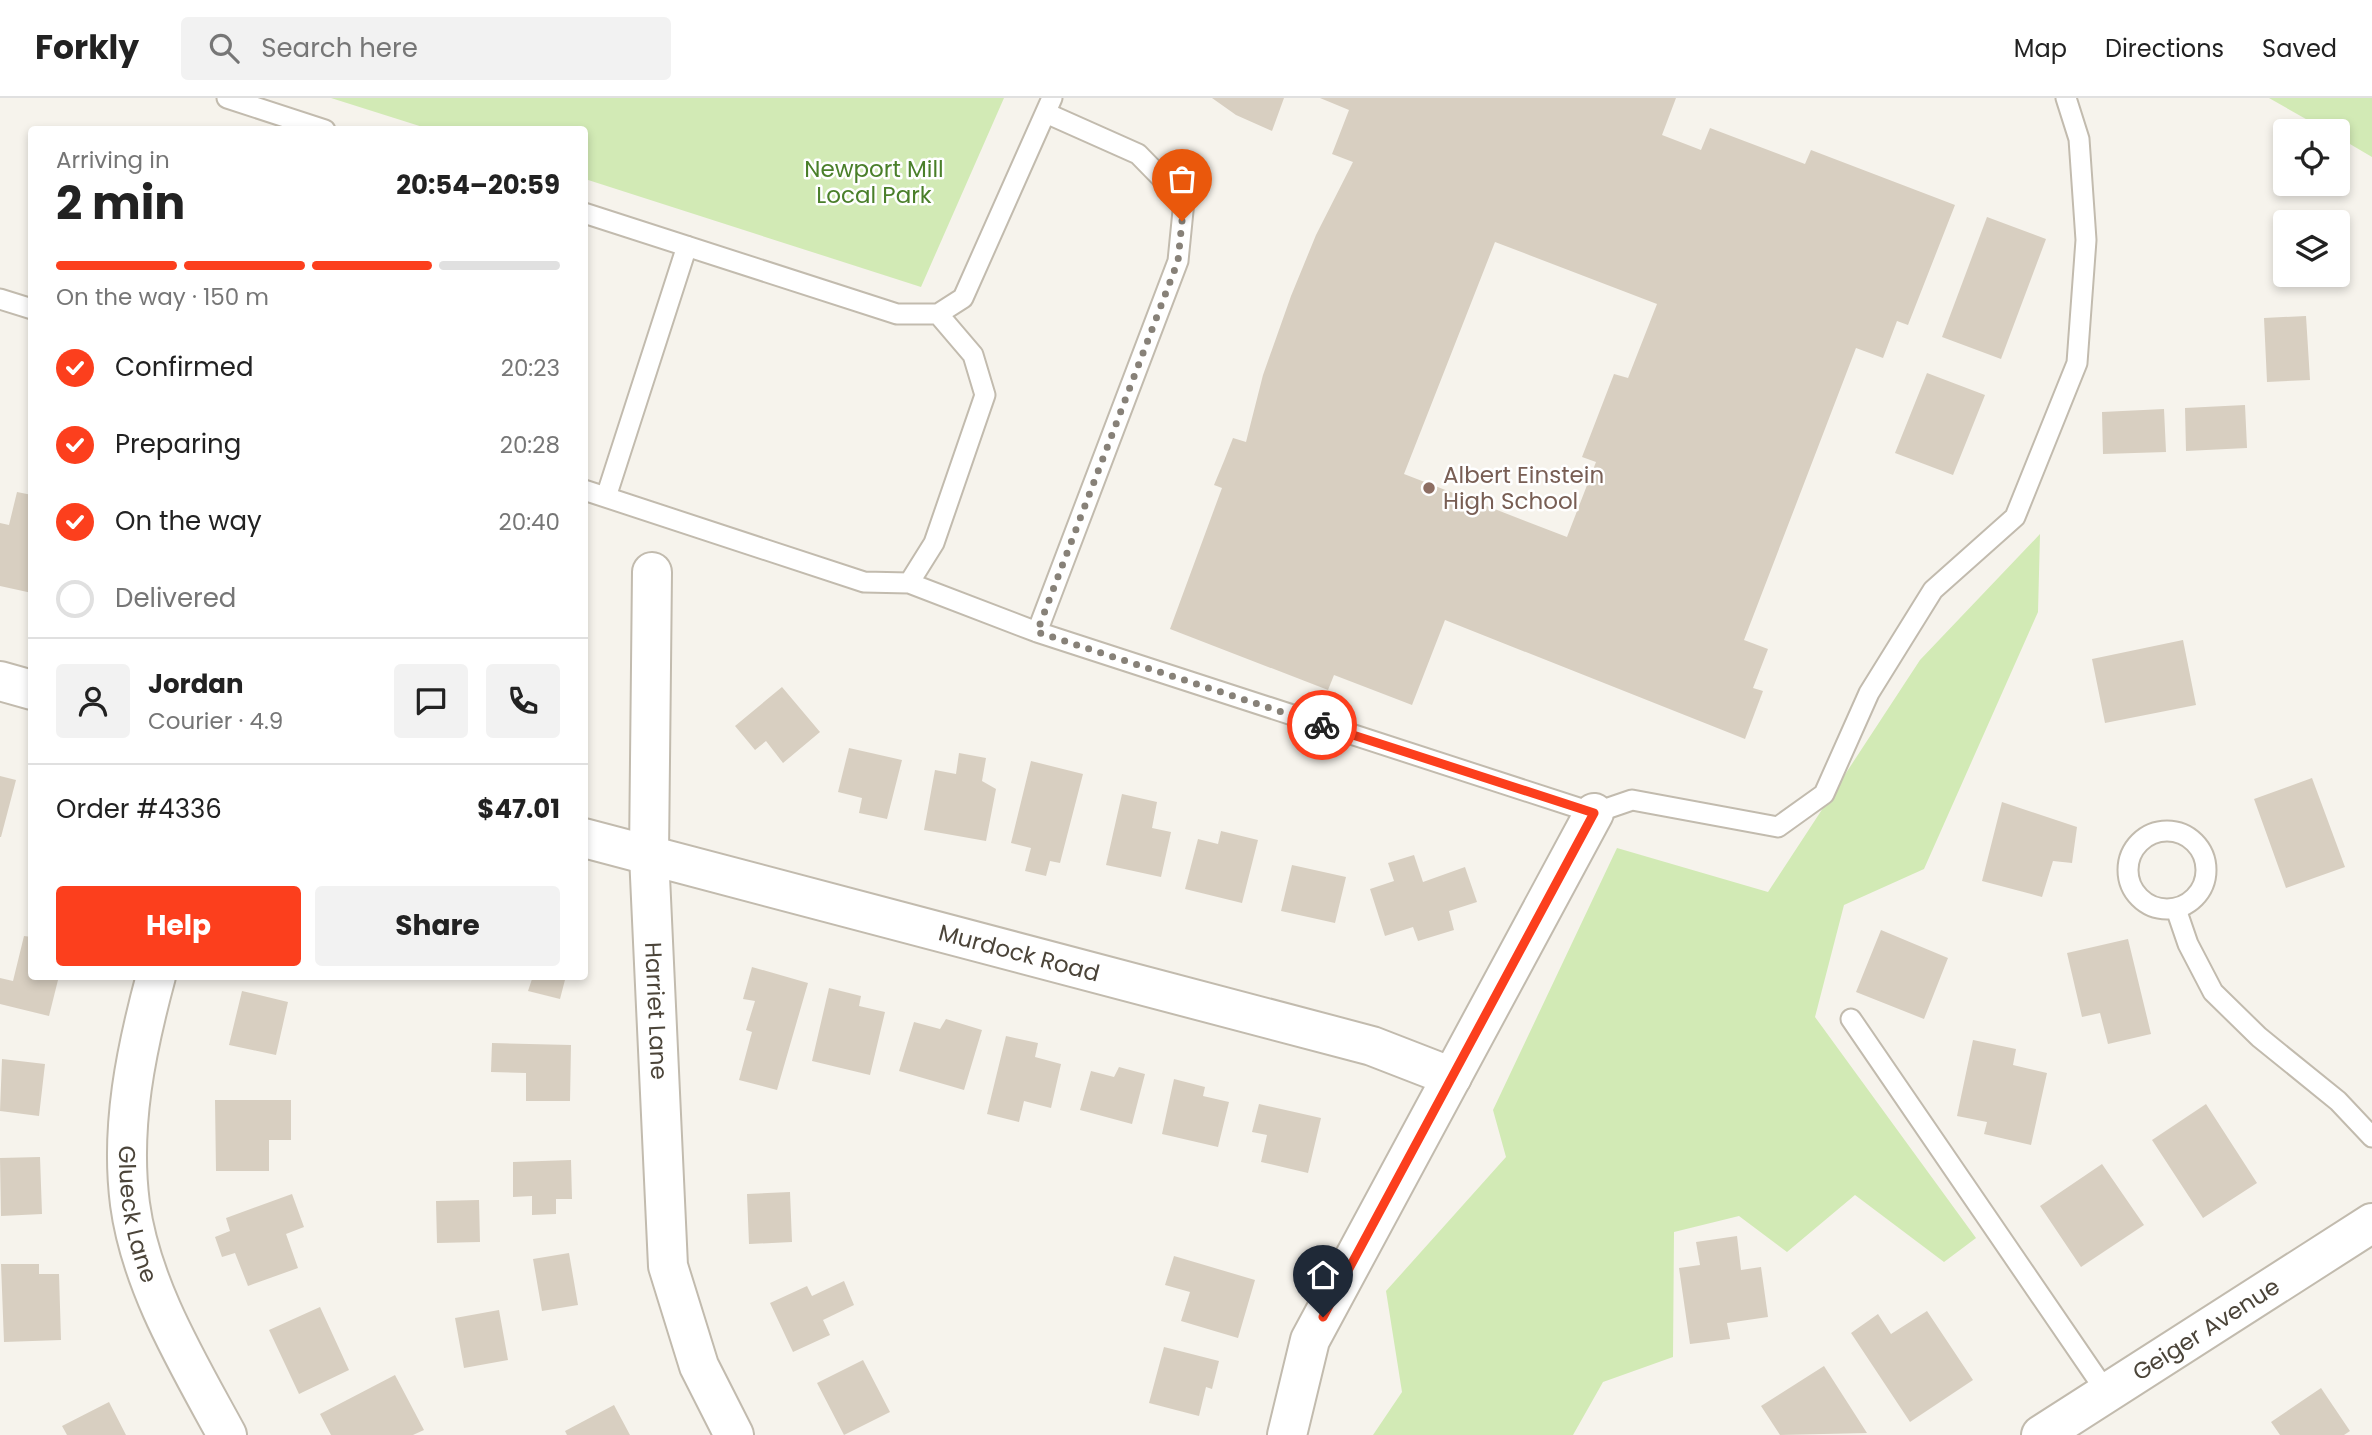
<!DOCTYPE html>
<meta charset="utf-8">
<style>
body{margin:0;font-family:Poppins,sans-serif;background:#f2f2f2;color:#222;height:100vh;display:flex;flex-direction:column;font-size:26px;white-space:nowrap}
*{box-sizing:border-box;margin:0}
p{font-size:23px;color:#767676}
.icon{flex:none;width:38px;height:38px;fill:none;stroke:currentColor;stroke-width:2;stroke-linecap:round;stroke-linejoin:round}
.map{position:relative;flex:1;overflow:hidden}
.sheet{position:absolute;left:28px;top:28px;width:560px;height:854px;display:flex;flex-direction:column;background:#fff;border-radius:7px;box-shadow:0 4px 10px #0003}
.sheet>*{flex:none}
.tools{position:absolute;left:2273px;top:21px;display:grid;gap:14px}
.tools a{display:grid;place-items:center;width:77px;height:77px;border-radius:7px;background:#fff;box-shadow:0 4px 10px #0003;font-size:35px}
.pin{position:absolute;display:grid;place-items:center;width:60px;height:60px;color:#fff;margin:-72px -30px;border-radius:50% 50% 50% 0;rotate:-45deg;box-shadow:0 0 7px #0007}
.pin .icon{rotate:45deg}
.courier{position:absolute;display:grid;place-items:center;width:70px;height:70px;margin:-35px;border:5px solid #fc3f1d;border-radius:50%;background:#fff;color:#222;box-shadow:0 2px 9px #0007}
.headline em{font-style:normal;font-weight:700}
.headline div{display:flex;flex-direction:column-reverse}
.headline{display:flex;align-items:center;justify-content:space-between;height:119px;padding:0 28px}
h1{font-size:46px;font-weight:700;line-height:52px}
.bar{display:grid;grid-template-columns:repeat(4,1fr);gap:10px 7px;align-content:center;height:84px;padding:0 28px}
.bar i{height:9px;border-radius:5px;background:#e0e0e0}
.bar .selected{background:#fc3f1d}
.bar p{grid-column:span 4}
.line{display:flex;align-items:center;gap:18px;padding:0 28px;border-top:2px solid #e0e0e0}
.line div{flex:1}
.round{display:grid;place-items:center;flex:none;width:74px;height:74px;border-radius:7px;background:#f2f2f2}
ol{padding:0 28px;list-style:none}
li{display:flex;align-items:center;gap:21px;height:77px}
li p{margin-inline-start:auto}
li .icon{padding:7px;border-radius:50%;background:#fc3f1d;color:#fff;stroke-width:4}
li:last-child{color:#767676}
li i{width:38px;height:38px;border:4px solid #e0e0e0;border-radius:50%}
.cta{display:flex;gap:14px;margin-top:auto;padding:14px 28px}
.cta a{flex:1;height:80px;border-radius:7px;background:#fc3f1d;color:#fff;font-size:28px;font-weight:700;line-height:80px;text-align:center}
.cta a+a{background:#f2f2f2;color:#222}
header{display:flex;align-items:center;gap:42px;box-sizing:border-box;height:98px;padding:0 35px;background:#fff;border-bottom:2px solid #e0e0e0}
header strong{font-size:33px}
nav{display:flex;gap:38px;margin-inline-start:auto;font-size:24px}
.search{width:490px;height:63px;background:#f2f2f2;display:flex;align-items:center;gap:18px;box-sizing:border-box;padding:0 24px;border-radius:7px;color:#767676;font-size:26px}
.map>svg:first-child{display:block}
</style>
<header>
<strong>Forkly</strong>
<div class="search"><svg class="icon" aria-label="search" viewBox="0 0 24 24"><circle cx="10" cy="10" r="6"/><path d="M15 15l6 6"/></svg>Search here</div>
<nav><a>Map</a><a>Directions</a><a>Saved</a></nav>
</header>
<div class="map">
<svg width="2372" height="1337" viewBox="0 0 2372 1337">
<rect width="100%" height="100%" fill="#f6f3ec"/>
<!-- green -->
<path fill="#d2eab5" d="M331 0H1004L921 189 585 81 584 32 429 31Z
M2269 0H2372V59L2338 39V33H2327Z
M2040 436 2038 514 1924 771 1844 807 1815 919 1976 1140 1944 1164 1855 1097 1787 1154 1739 1118 1674 1134 1673 1259 1603 1284 1573 1337H1373L1402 1294 1386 1193 1506 1059 1493 1012 1617 750 1768 794 1920 562Z"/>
<!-- building -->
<path fill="#d8cfc1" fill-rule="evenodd" d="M1212 0H1284L1272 33 1236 17Z
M1320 0H1676L1662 37 1701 52 1710 30 1805 66 1811 52 1955 107 1908 227 1897 223 1883 260 1856 250 1744 542 1768 551 1753 590 1763 593 1745 641 1445 522 1412 607 1334 577 1328 592 1170 531 1222 390 1214 387 1224 363 1233 340 1246 344 1263 277 1291 198 1316 137 1353 64 1332 56 1349 12ZM1495 144 1657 206 1628 280 1614 276 1582 359 1596 364 1567 439 1404 376Z
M1987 119 2046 141 2001 261 1942 239Z
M2306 218 2310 282 2267 284 2264 220Z
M1927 275 1985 297 1953 377 1895 355Z
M2245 307 2247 350 2186 353 2185 310Z
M2164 311 2166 354 2103 356 2102 314Z
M17 394 32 397V495L0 488V425L9 427Z
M2183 542 2196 607 2105 625 2092 561Z
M782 589 820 634 783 665 766 643 755 652 735 628Z
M849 650 902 662 887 721 859 715 862 700 838 694Z
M959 655 986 660 982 683 996 691 986 743 924 732 935 672 956 676Z
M1031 663 1083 676 1060 765 1050 763 1046 778 1025 773 1031 750 1011 745Z
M0 678 16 682 1 739H0Z
M2312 680 2345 769 2286 790 2254 701Z
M1122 696 1157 704 1152 730 1171 734 1161 779 1106 767Z
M2002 704 2077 729 2072 765 2053 763 2042 799 1982 783Z
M1221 733 1258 742 1242 805 1185 791 1198 741 1218 746Z
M1414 757 1423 784 1465 769 1477 804 1449 813 1454 832 1418 843 1413 829 1385 838 1370 791 1394 783 1388 765Z
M1292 767 1346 779 1335 825 1281 813Z
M1881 832 1948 860 1924 921 1856 894Z
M24 838 32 839V878H59L49 918 0 906V880L13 883Z
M2128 841 2151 936 2108 946 2100 915 2082 919 2067 855Z
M752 869 808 885 777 992 739 982 752 934 746 932 755 903 743 901Z
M533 878H566L560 901 528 893Z
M829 890 861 898 859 908 885 914 870 977 812 963Z
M242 893 288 904 276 957 229 947Z
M946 921 982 932 964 992 899 973 914 924 940 931Z
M1006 938 1038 945 1035 959 1061 966 1051 1010 1024 1003 1019 1024 987 1016Z
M1973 942 2016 951 2013 967 2047 975 2031 1047 1984 1036 1987 1024 1957 1018Z
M492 945 571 947 570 1003H526V975L491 974Z
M2 961 45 966 39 1018 0 1013Z
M1119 969 1145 976 1132 1026 1080 1012 1091 973 1114 979Z
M1174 981 1205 989 1203 998 1229 1004 1218 1049 1162 1036Z
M215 1002H291V1042H269V1073H216Z
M1259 1006 1321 1020 1308 1075 1261 1064 1267 1037 1252 1034Z
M2206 1006 2257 1085 2203 1120 2152 1042Z
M40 1059 42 1116 1 1118 0 1060Z
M571 1062 572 1101H556V1116L532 1117V1098L513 1099V1064Z
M2102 1066 2144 1127 2081 1169 2040 1108Z
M790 1094 792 1144 749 1146 747 1096Z
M292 1096 304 1129 286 1136 298 1170 248 1188 235 1155 222 1159 215 1139 230 1133 226 1120Z
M479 1102 480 1144 437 1145 436 1103Z
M1737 1138 1741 1172 1761 1169 1768 1219 1727 1225 1730 1241 1690 1246 1679 1170 1700 1167 1696 1144Z
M569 1155 578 1207 542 1213 533 1161Z
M1174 1158 1255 1182 1238 1240 1181 1223 1190 1194 1165 1187Z
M1 1166H39V1176H59L61 1242 4 1244Z
M844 1183 854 1207 823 1222 830 1237 793 1254 770 1205 807 1188 812 1198Z
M320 1209 349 1272 299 1296 269 1232Z
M499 1212 508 1262 464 1270 455 1220Z
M1927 1213 1973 1282 1910 1324 1851 1235 1878 1216 1891 1236Z
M1164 1249 1219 1263 1212 1291 1206 1289 1199 1318 1149 1305Z
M863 1262 890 1314 844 1337 817 1285Z
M1824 1268 1867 1335 1780 1337 1761 1308Z
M395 1277 424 1332 413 1337H331L320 1316Z
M2321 1290 2350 1333 2344 1337H2280L2271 1324Z
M109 1304 126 1337H67L62 1328Z
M614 1307 630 1337H567L565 1333Z"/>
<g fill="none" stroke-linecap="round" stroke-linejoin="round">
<!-- lane casing -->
<g stroke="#c2bbae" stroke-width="23">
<path id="lane" d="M227 0 325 32
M1046 15 1138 56 1184 103 1178 163 1037 534 1594 715 1632 702 1778 729 1824 696 1869 595 1933 492 2015 419 2077 265 2086 142 2079 41 2066 0
M584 115 897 216H938L973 257 985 297 934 445 909 485 864 484 584 392
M0 201 32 211
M938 216 963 200 1052 0
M606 399 687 148
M909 485 1037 534
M2128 772a39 39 0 1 1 78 0a39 39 0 1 1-78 0Z
M2176 811 2188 846 2213 894 2259 939 2338 1003 2372 1039
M1851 921 2107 1295"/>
</g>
<!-- street casing -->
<g stroke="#c2bbae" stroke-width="42">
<g id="street">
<path id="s1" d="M652 474 649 757 668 1168 699 1268 734 1337"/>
<path d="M0 583 32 592"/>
<path id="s2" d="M584 740 1372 948 1452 979"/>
<path id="s3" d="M156 878C136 952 120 1029 130 1106 141 1188 188 1265 227 1337"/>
<path d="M1287 1337 1310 1242 1594 715"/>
<path id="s4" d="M2041 1337 2372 1125"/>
</g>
</g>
<!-- lane -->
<use href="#lane" stroke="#fff" stroke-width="19"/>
<!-- street -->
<use href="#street" stroke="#fff" stroke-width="38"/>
</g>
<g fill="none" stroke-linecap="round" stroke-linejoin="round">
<!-- done -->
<path stroke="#878178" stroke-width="7" stroke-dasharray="0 12.6" d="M1182 123 1178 163 1037 534 1322 627"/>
<!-- route -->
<path stroke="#fc3f1d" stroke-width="9" d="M1322 627 1594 715 1323 1219"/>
</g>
<!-- markers -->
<circle fill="#8d6e63" stroke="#fff" stroke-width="2.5" cx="1429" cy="390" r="7"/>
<g text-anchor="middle" stroke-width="5" stroke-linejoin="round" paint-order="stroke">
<!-- park labels -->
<g font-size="23" fill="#4a7f2a" stroke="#fff">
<text x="874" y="79">Newport Mill<tspan x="874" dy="26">Local Park</tspan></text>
</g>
<!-- education labels -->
<g font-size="23" fill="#785e54" stroke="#fff" text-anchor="start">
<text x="1443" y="385">Albert Einstein<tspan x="1443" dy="26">High School</tspan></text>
</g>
<!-- street labels -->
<g font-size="23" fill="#4b4439" stroke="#fff">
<text dy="8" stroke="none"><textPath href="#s2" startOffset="450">Murdock Road</textPath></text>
<text dy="8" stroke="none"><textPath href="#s1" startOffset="439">Harriet Lane</textPath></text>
<text dy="8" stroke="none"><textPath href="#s3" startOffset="242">Glueck Lane</textPath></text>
<text dy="8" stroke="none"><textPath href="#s4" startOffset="196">Geiger Avenue</textPath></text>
</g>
</g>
</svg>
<div class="tools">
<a><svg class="icon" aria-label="locate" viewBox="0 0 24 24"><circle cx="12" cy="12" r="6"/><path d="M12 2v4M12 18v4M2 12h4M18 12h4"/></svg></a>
<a><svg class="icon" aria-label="layers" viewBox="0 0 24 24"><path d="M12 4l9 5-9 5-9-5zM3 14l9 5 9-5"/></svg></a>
</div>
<div class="pin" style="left:1182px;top:123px;background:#ea580c"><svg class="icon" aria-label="bag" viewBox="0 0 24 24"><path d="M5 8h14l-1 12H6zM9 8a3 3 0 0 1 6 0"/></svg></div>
<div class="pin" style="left:1323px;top:1219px;background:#1f2937"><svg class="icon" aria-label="home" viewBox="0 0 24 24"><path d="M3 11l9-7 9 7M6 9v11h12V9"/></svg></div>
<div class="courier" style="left:1322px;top:627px"><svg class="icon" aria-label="bike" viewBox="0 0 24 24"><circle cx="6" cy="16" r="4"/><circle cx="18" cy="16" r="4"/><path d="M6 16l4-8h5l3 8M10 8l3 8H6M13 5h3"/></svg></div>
<section class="sheet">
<div class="headline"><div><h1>2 min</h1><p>Arriving in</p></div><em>20:54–20:59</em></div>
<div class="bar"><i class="selected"></i><i class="selected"></i><i class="selected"></i><i></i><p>On the way · 150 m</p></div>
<ol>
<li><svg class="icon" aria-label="check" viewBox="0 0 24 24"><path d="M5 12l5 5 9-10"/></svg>Confirmed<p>20:23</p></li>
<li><svg class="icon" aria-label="check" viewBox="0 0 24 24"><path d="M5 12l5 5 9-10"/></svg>Preparing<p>20:28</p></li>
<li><svg class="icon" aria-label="check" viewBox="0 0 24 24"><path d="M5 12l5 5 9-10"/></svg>On the way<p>20:40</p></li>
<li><i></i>Delivered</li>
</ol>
<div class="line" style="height:126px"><a class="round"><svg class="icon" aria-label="person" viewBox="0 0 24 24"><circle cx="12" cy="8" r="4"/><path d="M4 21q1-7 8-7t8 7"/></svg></a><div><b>Jordan</b><p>Courier · 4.9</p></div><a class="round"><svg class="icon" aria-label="chat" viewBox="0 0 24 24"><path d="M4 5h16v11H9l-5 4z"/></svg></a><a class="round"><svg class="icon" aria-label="phone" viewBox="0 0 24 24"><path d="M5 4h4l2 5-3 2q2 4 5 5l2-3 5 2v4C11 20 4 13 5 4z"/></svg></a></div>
<div class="line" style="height:91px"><div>Order #4336</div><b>$47.01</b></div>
<div class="cta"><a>Help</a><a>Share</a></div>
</section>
</div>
